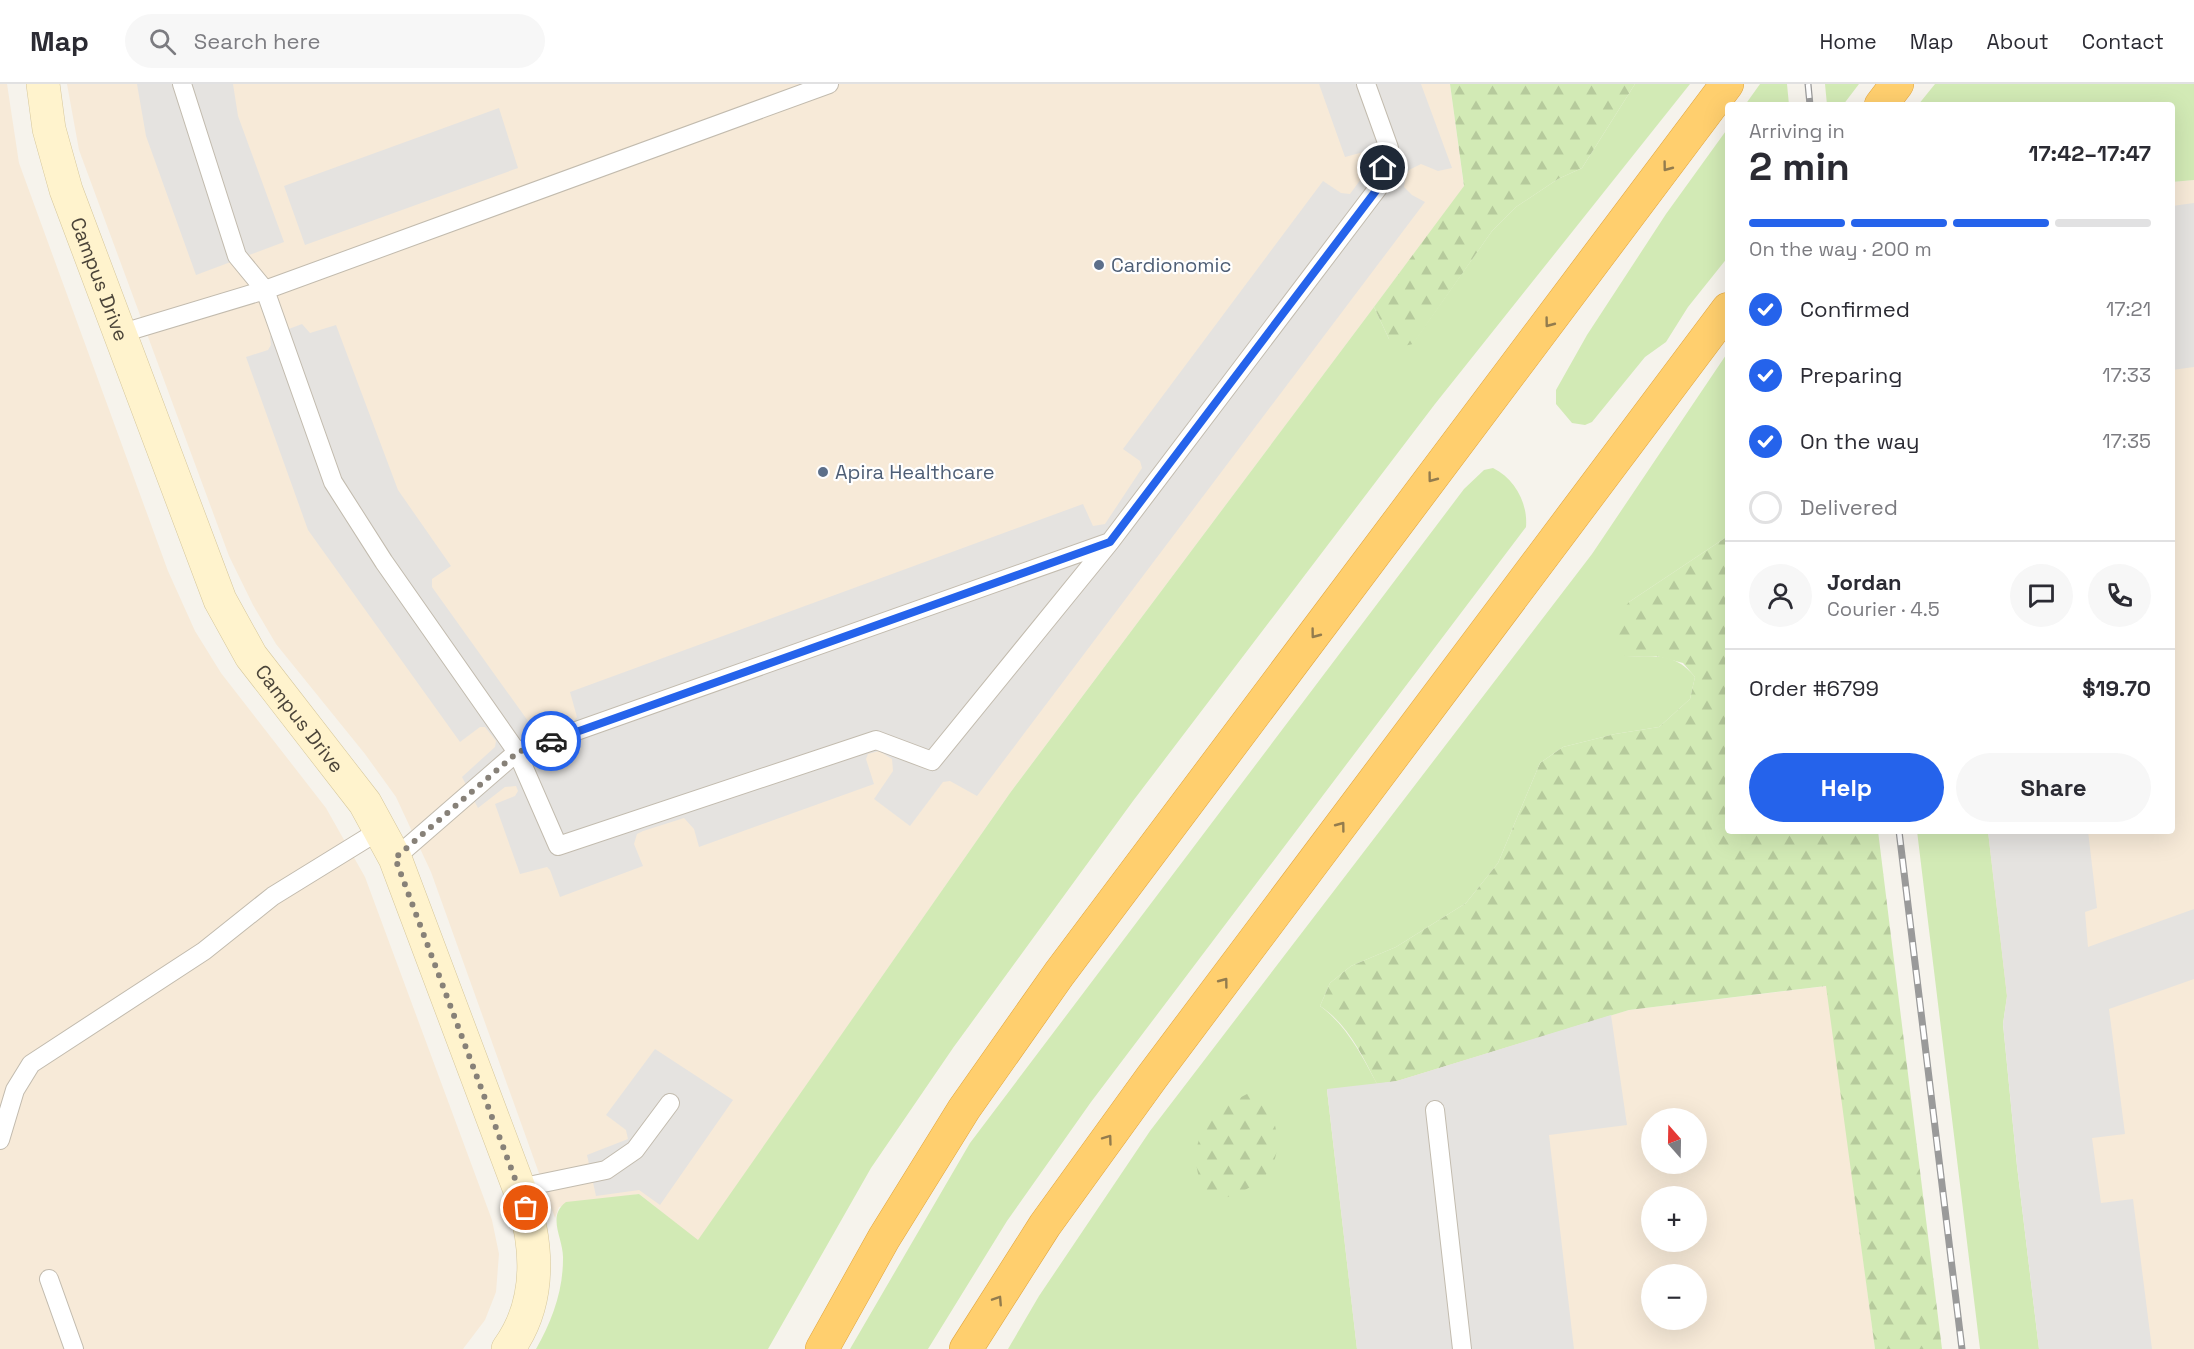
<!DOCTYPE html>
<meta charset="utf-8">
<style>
body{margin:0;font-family:"Space Grotesk",sans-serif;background:#f7f7f7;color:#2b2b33;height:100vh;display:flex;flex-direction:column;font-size:22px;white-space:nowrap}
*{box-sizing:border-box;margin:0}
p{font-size:20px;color:#7c7c81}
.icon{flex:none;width:33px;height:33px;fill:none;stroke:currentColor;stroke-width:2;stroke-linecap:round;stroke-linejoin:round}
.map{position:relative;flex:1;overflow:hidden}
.sheet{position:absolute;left:1725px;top:18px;width:450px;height:732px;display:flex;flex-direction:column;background:#fff;border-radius:6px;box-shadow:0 6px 24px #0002}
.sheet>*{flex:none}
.needle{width:39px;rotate:340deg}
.tools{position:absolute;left:1641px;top:1024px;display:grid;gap:12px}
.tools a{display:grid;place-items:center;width:66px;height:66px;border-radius:50%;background:#fff;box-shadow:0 6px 24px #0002;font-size:30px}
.pin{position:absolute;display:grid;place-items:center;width:51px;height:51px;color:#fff;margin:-26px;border:3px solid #fff;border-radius:50%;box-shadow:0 2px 6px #0007}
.courier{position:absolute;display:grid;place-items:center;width:60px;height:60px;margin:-30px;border:4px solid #2563eb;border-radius:50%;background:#fff;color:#222;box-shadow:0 2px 8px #0007}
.summary em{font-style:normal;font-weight:700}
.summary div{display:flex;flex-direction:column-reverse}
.summary{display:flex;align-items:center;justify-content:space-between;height:102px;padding:0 24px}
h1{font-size:39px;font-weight:700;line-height:45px}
.bar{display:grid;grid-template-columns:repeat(4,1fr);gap:9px 6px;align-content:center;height:72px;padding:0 24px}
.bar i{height:8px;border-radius:4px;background:#e1e1e2}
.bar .active{background:#2563eb}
.bar p{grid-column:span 4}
.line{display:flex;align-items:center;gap:15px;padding:0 24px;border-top:2px solid #e1e1e2}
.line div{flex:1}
.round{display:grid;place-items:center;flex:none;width:63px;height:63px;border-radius:32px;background:#f7f7f7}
ol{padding:0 24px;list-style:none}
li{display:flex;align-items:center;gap:18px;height:66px}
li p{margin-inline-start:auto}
li .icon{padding:6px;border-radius:50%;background:#2563eb;color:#fff;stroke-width:4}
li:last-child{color:#7c7c81}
li i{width:33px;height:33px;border:3px solid #e1e1e2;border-radius:50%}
.button{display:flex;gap:12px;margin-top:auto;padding:12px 24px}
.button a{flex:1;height:69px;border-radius:36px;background:#2563eb;color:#fff;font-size:24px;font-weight:700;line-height:69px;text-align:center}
.button a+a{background:#f7f7f7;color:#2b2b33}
header{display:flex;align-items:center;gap:36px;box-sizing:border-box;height:84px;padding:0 30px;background:#fff;border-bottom:2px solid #e1e1e2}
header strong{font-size:28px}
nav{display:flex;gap:33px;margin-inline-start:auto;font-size:21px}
.search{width:420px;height:54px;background:#f7f7f7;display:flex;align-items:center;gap:15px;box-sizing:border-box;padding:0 21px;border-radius:33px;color:#7c7c81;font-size:22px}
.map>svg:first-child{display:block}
</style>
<header>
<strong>Map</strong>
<div class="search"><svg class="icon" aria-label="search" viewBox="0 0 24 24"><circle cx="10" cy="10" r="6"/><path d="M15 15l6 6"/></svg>Search here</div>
<nav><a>Home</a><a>Map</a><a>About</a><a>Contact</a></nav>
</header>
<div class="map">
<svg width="2194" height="1265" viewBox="0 0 2194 1265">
<defs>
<pattern id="forest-firs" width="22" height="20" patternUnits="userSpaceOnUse" patternTransform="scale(1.5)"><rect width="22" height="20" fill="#d2eab5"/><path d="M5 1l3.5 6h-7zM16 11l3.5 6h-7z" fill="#b6ca9c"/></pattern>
</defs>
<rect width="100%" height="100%" fill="#f6f3ec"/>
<!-- commercial -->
<path fill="#f7ead8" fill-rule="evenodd" d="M0 0H7L19 79 168 487 195 547 221 589 326 724 365 793 492 1136 499 1170 496 1208 485 1236 463 1265H0Z
M67 0H1450L1464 103 1010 709 698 1157 639 1110 559 1123 555 1134 431 788 396 713 365 670 276 560 253 521 229 472 79 66Z
M2194 96V1265H2039L1988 747H2172V98Z
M1827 902 1875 1265H1357L1327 1005 1543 952 1629 926ZM1652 1035H1696V1080H1652ZM1652 1113H1696V1158H1652ZM1652 1191H1696V1236H1652Z"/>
<!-- green -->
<path fill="#d2eab5" d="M1635 0H1690L1435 320 1133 717 953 964 871 1084 768 1265H536C552 1237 563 1207 563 1175 564 1155 546 1133 566 1118L639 1110 698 1156 1010 709 1374 223 1389 255 1413 259 1492 147 1516 123 1558 95 1582 84Z
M1760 0H1787L1789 21H1745Z
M1825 0H1859L1843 21H1827Z
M1935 0H2194V96L2172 98V21H1918Z
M1728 44V173L1688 223 1666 258 1645 273 1592 338 1585 341 1572 339 1556 320V306L1587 251 1666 130Z
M1728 268V452L1629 518 1627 573C1657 572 1675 569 1695 593L1690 615 1659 643 1615 650 1563 663 1540 679 1498 779 1466 819 1396 863 1351 882 1330 899 1320 922C1347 942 1361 970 1377 1000L1327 1006 1357 1265H1008L1039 1212 1150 1047 1592 470Z
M1493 384C1515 395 1528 419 1526 443L1091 1018 1007 1137 928 1265H850L970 1059 1464 405 1484 386Z
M1917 747H1988L2007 912 2003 940 2017 1082 2039 1265H1980Z"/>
<!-- forest -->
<path fill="url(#forest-firs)" d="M1450 0H1635L1582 84 1558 95 1516 123 1492 147 1413 260 1399 263 1389 255 1374 223 1464 102Z
M1728 452V747H1878L1942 1265H1875L1826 902 1629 926 1397 997 1377 1000C1362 971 1348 940 1320 922L1330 899 1351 882 1396 863 1466 819 1498 779 1540 679 1563 663 1615 650 1659 643 1690 615 1695 593 1683 579 1656 572 1627 573 1618 567 1612 552 1615 535 1629 518Z
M1268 1001C1269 1019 1275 1036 1277 1053 1280 1098 1245 1107 1211 1119 1207 1110 1201 1102 1199 1093 1184 1043 1228 1016 1268 1001Z"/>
<!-- parking -->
<path fill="#e5e3e0" d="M137 0H233L238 32 284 158 196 191 146 52Z
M1319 0H1421L1452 84 1438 87 1421 80 1409 86 1406 91 1404 103 1412 111 1425 118 977 712 950 697 943 698 910 742 874 715 893 687 892 675 879 667 868 670 866 675 874 700 699 763 694 745 684 734 643 747 637 750 634 760 643 782 560 813 550 786 547 783 520 790 495 720 515 712 518 707 516 702 505 703 478 724 462 693 495 663 496 657 485 643H480L460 658 308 446 246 273 268 266 271 261 270 252 302 240 310 249 336 241 398 406 451 482 432 495V503L533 644 542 648 573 638 577 633 570 608 1083 420 1093 442 1105 440 1142 384 1140 377 1123 365 1323 97 1341 109 1350 110 1374 77 1373 70 1367 67 1345 73Z
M499 24 518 84 305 161 284 102Z
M2194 119V283L2172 286V122Z
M1988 747H2088L2097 824 2085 828 2088 863 2194 825V895L2109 925 2125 1050 2092 1054 2101 1119 2133 1115 2152 1265H2039L2017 1082 2003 940 2007 912Z
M1611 931 1627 1041 1549 1051 1574 1265H1357L1327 1005 1397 997Z
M655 965 733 1016 660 1121 639 1106 596 1112 587 1071 628 1055 626 1046 606 1031Z"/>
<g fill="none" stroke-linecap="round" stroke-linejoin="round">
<!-- lane casing -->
<g stroke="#c2bbae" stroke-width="20">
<path id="lane" d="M182 0 237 172 265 206 333 398 384 478 517 668 395 774
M119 250 265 206 829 0
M1110 458 517 668 558 762 876 656 932 677 1110 458 1378 104 1389 64 1366 0
M1435 1026 1462 1265
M0 1056 15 1006 31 980 204 867 273 812 380 746
M519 1104 606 1086 635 1066 670 1019
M49 1195 74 1265"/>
</g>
<!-- secondary casing -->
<g stroke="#d6c79b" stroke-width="34">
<g id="secondary">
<path id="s1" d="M43 0 49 45 66 106 220 516 251 572 365 719 395 774 519 1104C538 1157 543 1217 508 1265"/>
</g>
</g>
<!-- highway casing -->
<g stroke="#e0a43c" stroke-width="34">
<path id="highway" d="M1881 21 1897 0
M822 1265 884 1154 964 1025 1059 890 1727 0
M966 1265 1045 1141 1152 993 1728 225"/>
</g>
<!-- lane -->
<use href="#lane" stroke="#fff" stroke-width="18"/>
<!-- secondary -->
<use href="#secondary" stroke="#fff3cd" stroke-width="33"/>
<!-- highway -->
<use href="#highway" stroke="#ffcf6e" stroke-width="33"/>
<!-- rail casing -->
<g stroke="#9a9a9a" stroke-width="7">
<path id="rail" d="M1808 0 1810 21
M1899 747 1962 1265"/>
</g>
<!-- rail -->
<use href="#rail" stroke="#fff" stroke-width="4.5" stroke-dasharray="14" stroke-linecap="butt"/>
</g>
<!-- one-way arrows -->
<defs><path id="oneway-chevron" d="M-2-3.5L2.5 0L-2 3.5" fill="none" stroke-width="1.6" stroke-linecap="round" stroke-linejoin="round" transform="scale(1.5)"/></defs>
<g stroke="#937c4e">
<use href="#oneway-chevron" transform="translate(1667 83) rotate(127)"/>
<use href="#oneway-chevron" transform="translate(1549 239) rotate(127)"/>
<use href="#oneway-chevron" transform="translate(1432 394) rotate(127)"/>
<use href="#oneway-chevron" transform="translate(1315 550) rotate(127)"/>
<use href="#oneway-chevron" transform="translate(1341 742) rotate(-53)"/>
<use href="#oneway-chevron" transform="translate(1224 898) rotate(-53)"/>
<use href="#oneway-chevron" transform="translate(1108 1055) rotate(-54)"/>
<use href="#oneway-chevron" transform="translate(998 1216) rotate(-57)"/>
</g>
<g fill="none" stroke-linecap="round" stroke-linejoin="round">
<!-- done -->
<path stroke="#878178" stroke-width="6" stroke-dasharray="0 10.8" d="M526 1124 395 774 518 668 551 657"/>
<!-- route -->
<path stroke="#2563eb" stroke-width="8" d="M551 657 1110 458 1378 104 1383 84"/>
</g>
<!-- markers -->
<g fill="#5c6f8a" stroke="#fff" stroke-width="2">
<circle cx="1099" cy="181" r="6"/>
<circle cx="823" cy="388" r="6"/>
</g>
<g text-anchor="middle" stroke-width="4.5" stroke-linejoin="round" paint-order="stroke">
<!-- service labels -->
<g font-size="20" fill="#4e5e75" stroke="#fff" text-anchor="start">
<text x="1111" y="188">Cardionomic</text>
<text x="835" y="395">Apira Healthcare</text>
</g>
<!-- street labels -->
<g font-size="20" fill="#4b4439" stroke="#fff">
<text dy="7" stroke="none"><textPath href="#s1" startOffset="204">Campus Drive</textPath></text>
<text dy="7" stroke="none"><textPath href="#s1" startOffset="690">Campus Drive</textPath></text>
</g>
</g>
</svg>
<div class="tools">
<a><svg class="needle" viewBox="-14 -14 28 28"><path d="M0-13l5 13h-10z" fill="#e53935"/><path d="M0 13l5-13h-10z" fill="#7c7c81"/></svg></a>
<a>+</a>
<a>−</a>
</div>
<div class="pin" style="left:526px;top:1124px;background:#ea580c"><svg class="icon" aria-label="bag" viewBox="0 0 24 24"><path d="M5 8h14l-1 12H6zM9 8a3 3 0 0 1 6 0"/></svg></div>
<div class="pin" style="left:1383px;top:84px;background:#1f2937"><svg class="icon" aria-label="home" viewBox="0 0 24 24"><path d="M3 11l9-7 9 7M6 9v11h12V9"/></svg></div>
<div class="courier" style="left:551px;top:657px"><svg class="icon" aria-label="car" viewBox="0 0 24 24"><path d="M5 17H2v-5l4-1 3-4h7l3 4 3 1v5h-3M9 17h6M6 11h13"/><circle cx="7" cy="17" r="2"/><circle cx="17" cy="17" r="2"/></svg></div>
<section class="sheet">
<div class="summary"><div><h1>2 min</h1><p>Arriving in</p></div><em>17:42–17:47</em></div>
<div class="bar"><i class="active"></i><i class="active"></i><i class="active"></i><i></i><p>On the way · 200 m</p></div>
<ol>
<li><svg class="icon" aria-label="check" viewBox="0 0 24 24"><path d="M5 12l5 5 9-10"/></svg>Confirmed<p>17:21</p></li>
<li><svg class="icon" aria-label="check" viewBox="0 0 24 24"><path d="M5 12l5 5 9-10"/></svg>Preparing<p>17:33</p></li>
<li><svg class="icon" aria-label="check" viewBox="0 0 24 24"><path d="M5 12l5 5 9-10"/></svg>On the way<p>17:35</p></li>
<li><i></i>Delivered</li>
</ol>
<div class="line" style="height:108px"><a class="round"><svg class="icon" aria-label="person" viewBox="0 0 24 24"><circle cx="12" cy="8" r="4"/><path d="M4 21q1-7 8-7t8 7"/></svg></a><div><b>Jordan</b><p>Courier · 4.5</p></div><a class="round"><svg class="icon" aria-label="chat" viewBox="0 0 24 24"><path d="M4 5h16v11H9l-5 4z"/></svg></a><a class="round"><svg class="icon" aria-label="phone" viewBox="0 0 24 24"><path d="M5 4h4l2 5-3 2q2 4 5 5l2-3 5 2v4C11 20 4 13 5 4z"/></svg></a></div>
<div class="line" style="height:78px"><div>Order #6799</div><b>$19.70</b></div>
<div class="button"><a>Help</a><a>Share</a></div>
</section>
</div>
